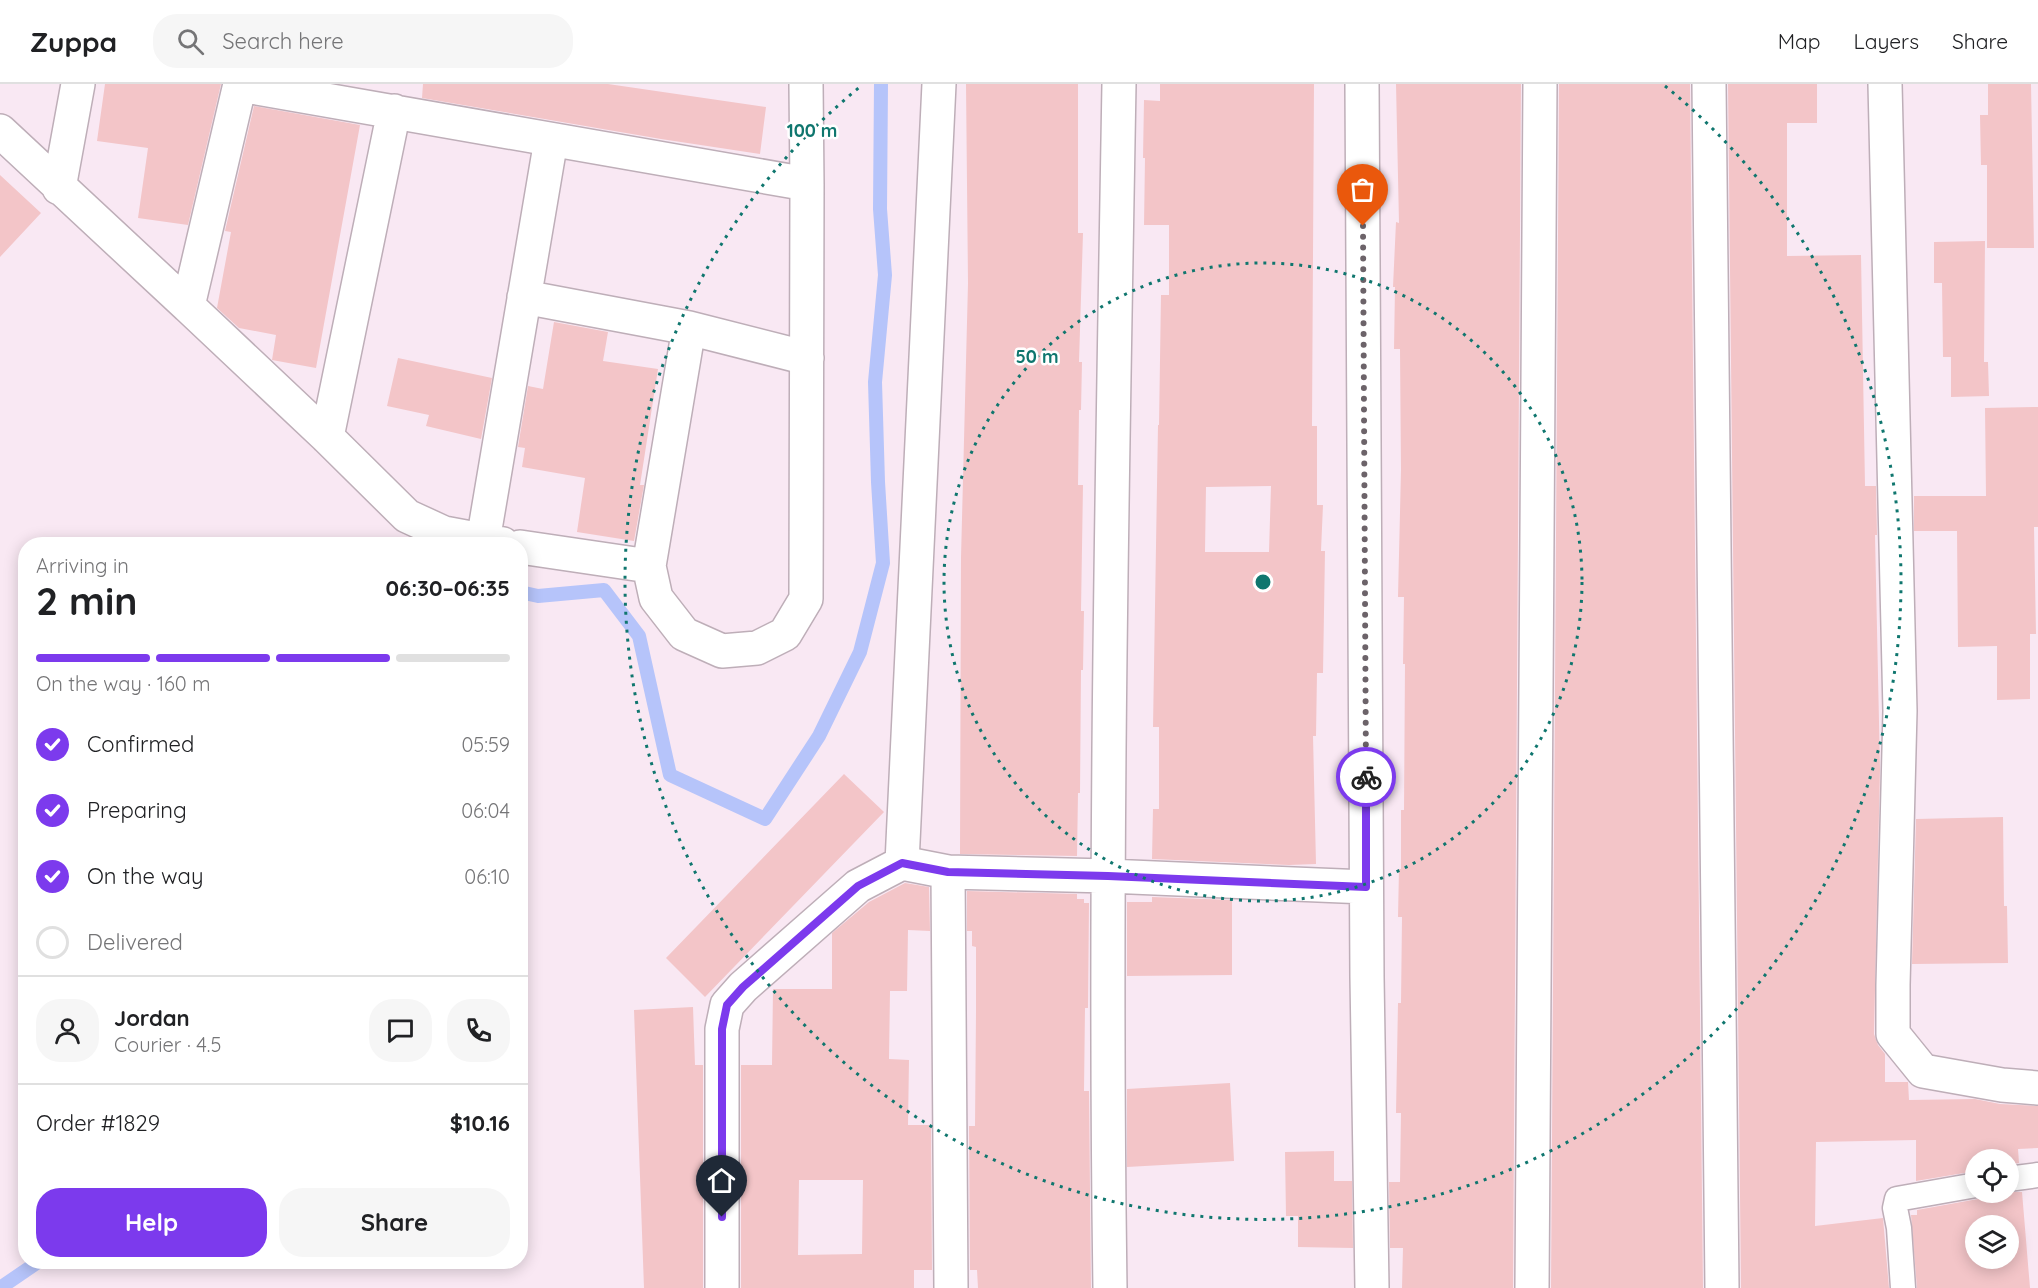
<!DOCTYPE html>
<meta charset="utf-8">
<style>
body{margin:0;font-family:Quicksand,sans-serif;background:#f6f6f6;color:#202124;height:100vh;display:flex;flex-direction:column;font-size:22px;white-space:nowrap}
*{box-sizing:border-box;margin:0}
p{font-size:20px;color:#757577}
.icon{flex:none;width:33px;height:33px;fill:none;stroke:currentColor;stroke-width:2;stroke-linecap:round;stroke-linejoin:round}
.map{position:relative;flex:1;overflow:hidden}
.side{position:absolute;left:18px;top:453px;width:510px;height:732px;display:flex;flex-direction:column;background:#fff;border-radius:24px;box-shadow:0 3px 15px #0003}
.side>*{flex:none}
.fabs{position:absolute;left:1965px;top:1065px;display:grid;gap:12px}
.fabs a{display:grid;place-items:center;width:54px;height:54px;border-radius:50%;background:#fff;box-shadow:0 3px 15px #0003;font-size:30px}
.pin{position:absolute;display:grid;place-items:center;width:51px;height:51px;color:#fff;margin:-62px -26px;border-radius:50% 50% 50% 0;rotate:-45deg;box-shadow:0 0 6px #0007}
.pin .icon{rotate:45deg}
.courier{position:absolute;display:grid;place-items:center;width:60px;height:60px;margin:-30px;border:4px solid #7c3aed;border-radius:50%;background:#fff;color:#222;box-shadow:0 2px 8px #0007}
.overview em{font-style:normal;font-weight:700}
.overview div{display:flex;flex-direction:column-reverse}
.overview{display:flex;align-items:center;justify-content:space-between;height:102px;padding:0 18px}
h1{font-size:39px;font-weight:700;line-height:45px}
.bar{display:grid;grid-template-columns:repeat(4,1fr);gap:9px 6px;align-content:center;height:72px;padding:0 18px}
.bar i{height:8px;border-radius:4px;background:#e0e0e0}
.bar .selected{background:#7c3aed}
.bar p{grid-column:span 4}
.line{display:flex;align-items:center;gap:15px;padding:0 18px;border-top:2px solid #e0e0e0}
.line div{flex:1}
.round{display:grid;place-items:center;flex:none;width:63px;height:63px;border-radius:24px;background:#f6f6f6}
ol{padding:0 18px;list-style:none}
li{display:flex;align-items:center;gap:18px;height:66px}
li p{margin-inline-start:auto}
li .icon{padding:6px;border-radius:50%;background:#7c3aed;color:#fff;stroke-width:4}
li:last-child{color:#757577}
li i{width:33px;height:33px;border:3px solid #e0e0e0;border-radius:50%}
.button{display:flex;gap:12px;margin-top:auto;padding:12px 18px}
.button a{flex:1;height:69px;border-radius:24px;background:#7c3aed;color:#fff;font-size:24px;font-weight:700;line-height:69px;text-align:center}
.button a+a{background:#f6f6f6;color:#202124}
header{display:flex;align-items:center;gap:36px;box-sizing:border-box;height:84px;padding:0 30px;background:#fff;border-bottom:2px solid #e0e0e0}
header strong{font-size:28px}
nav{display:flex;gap:33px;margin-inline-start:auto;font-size:21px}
.search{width:420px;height:54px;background:#f6f6f6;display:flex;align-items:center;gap:15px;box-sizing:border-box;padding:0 21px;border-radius:24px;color:#757577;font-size:22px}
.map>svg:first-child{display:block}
</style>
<header>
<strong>Zuppa</strong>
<div class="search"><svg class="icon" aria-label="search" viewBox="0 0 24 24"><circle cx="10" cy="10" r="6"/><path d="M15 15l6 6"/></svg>Search here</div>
<nav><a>Map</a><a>Layers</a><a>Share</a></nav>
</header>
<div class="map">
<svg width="2038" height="1204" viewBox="0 0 2038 1204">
<rect width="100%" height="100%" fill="#f9e8f3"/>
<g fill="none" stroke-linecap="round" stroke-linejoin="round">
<!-- stream -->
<path stroke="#b6c4fa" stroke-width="14" d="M520 508 538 512 604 506 639 552 670 691 765 735 819 652 860 568 883 479 878 398 875 298 885 191 880 125 881 0
M0 1204 38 1178"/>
</g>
<!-- building -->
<path fill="#f3c5c8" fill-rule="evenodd" d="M105 0H221L188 141 138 134 148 64 97 57Z
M423 0H608L766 23 760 70 661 55 422 14Z
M966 0H1078V149H1083L1079 278H1082L1081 326H1079L1078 401H1083L1081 527H1084L1083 586H1081L1080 709H1078L1077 772 960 770 961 474 968 199Z
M1160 0H1314L1312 342H1317V421H1323L1321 467H1325L1323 589H1317L1316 652H1313L1316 780 1289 781 1152 775 1153 725H1159V643H1153L1158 341H1159L1161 211H1169V141H1144L1145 74H1143L1144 16 1160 17ZM1271 402 1269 468H1205L1206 403Z
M1396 0H1521L1513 1204H1402L1403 1164H1390L1389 1098H1400L1401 1029H1396L1398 919H1401L1402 833H1398L1399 785H1401V726H1404L1405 580H1403L1404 513H1398L1401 386 1400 265H1394L1395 203H1393L1396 138 1399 139Z
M1559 0H1690L1703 1204H1551Z
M1728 0H1817V39H1787V172L1861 171 1865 402H1876L1877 451H1875L1880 685 1874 950 1878 961 1885 970V998H1908L1909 1016 1975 1015 2000 1020 2038 1022V1064L2018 1065 2019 1079 2008 1081V1076H1976V1087L1916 1097V1056L1816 1058 1815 1142 1883 1134 1889 1204H1741Z
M1988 0H2031L2034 164H1987V81H1981L1980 31H1988Z
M254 22 360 41 316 284 272 276 276 251 239 244 217 224 231 148 225 147Z
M0 91 41 129 0 173Z
M1985 157 1984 278H1988L1989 312 1951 313V273H1943L1942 199H1934V158Z
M554 238 608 248 603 277 658 285 640 401H644L634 457 577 448 585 394 522 383 525 364 518 363 528 302 543 305Z
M398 274 492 294 481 355 426 342 429 331 387 322Z
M2038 323V443H2034L2036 550H2030V615L1997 616V562L1958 563 1957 447H1914V412H1986L1985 324Z
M844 690 884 728 705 913 666 874Z
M2003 733 2004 822H2007L2008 879 1912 880 1916 735Z
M905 799 929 803 930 847 908 846 907 907H890L889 975 909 976 908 1041H931L932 1186H914V1204H741V981H772L773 905H832V849L869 818ZM799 1096H863L862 1170 798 1171Z
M967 807 1077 810V815H1084V819H1089L1088 924H1085L1084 1007H1089L1091 1204H978L977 1186H970L969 1042H975L976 928V863L972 862V847H967Z
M1152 813 1232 816V891L1127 892V818H1152Z
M693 923 695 981H703V1204H644L634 926Z
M1230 999 1234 1077 1127 1083V1005Z
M1334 1067V1097H1352L1353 1164 1298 1163V1132H1286L1285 1068Z
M1988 1108H2022L2030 1204H1917L1911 1131H1917V1126L1978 1115ZM1976 1142H2008V1174H1976Z"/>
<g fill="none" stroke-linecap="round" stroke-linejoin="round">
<!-- lane casing -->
<g stroke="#beaeb8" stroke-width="27">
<path id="lane" d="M2008 1095 2038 1091
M1903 1204 1899 1144 1895 1124 1897 1115 1976 1101"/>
</g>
<!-- street casing -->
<g stroke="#beaeb8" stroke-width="36">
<path id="street" d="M1362 0 1367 893 1372 1204
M1709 0 1722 1204
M1885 0 1900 627 1893 901V950L1923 987 2002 1001 2038 1004
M240 1 807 100
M0 47 188 222 240 0
M59 104 78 0
M524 213 689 244 807 274
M188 222 327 353 407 432 444 449 503 460
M327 353 394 27
M483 457 551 56
M520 463 649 482 656 514 684 550 722 567 757 564 785 550 806 515 807 100 806 0
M649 482 689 244
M902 779 939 0
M948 788 951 1204
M722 1204V945L727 921 743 903 858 802 902 779 948 788 1108 792 1366 803
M1110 1204C1104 803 1112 401 1119 0
M1532 1204 1540 0"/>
</g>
<!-- lane -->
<use href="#lane" stroke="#fff" stroke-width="24"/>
<!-- street -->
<use href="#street" stroke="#fff" stroke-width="33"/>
</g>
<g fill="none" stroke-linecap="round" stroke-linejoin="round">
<!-- done -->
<path stroke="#6c6369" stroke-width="6" stroke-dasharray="0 10.8" d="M1363 142 1366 693"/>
<!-- route -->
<path stroke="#7c3aed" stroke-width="8" d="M722 1133V945L727 921 743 903 858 802 902 779 948 788 1108 792 1366 803V693"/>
</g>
<!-- distance rings -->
<g fill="none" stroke="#0f766e" stroke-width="3" stroke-dasharray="3 6">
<circle cx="1263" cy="498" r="319"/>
<path d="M1665 2A638 638 0 1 1 861 2"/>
</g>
<circle cx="1263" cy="498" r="9" fill="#0f766e" stroke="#fff" stroke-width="3"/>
<g font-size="18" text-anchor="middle" font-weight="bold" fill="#0f766e" stroke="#fff" stroke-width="5" stroke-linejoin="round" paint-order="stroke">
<text x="812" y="53">100 m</text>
<text x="1037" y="279">50 m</text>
</g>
</svg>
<div class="fabs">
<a><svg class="icon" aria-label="locate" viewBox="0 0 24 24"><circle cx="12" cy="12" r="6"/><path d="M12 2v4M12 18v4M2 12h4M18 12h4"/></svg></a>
<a><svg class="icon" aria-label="layers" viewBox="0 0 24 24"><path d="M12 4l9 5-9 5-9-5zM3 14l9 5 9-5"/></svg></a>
</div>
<div class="pin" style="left:1363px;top:142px;background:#ea580c"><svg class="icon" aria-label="bag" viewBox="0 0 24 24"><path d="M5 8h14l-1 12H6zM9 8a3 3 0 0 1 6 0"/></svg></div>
<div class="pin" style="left:722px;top:1133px;background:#1f2937"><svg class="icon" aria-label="home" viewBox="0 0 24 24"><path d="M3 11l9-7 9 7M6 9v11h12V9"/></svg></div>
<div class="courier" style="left:1366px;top:693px"><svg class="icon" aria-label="bike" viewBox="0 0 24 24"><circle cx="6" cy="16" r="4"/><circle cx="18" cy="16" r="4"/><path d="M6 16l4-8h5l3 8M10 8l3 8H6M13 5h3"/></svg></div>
<section class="side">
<div class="overview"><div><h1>2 min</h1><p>Arriving in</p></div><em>06:30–06:35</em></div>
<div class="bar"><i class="selected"></i><i class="selected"></i><i class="selected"></i><i></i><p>On the way · 160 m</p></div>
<ol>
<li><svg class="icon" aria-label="check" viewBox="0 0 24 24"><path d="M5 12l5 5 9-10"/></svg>Confirmed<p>05:59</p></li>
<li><svg class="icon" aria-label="check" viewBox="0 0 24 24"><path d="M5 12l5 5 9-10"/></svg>Preparing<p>06:04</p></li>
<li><svg class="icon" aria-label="check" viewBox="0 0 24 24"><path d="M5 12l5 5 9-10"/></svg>On the way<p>06:10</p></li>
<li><i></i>Delivered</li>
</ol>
<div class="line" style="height:108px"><a class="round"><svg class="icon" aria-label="person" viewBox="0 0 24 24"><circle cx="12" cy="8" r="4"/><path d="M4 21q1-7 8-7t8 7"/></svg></a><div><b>Jordan</b><p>Courier · 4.5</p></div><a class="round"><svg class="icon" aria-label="chat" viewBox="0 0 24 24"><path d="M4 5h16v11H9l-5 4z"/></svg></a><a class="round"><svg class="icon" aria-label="phone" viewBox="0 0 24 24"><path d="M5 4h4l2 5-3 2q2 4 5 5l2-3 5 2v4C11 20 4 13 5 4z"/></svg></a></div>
<div class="line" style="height:78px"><div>Order #1829</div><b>$10.16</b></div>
<div class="button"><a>Help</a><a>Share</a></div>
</section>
</div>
